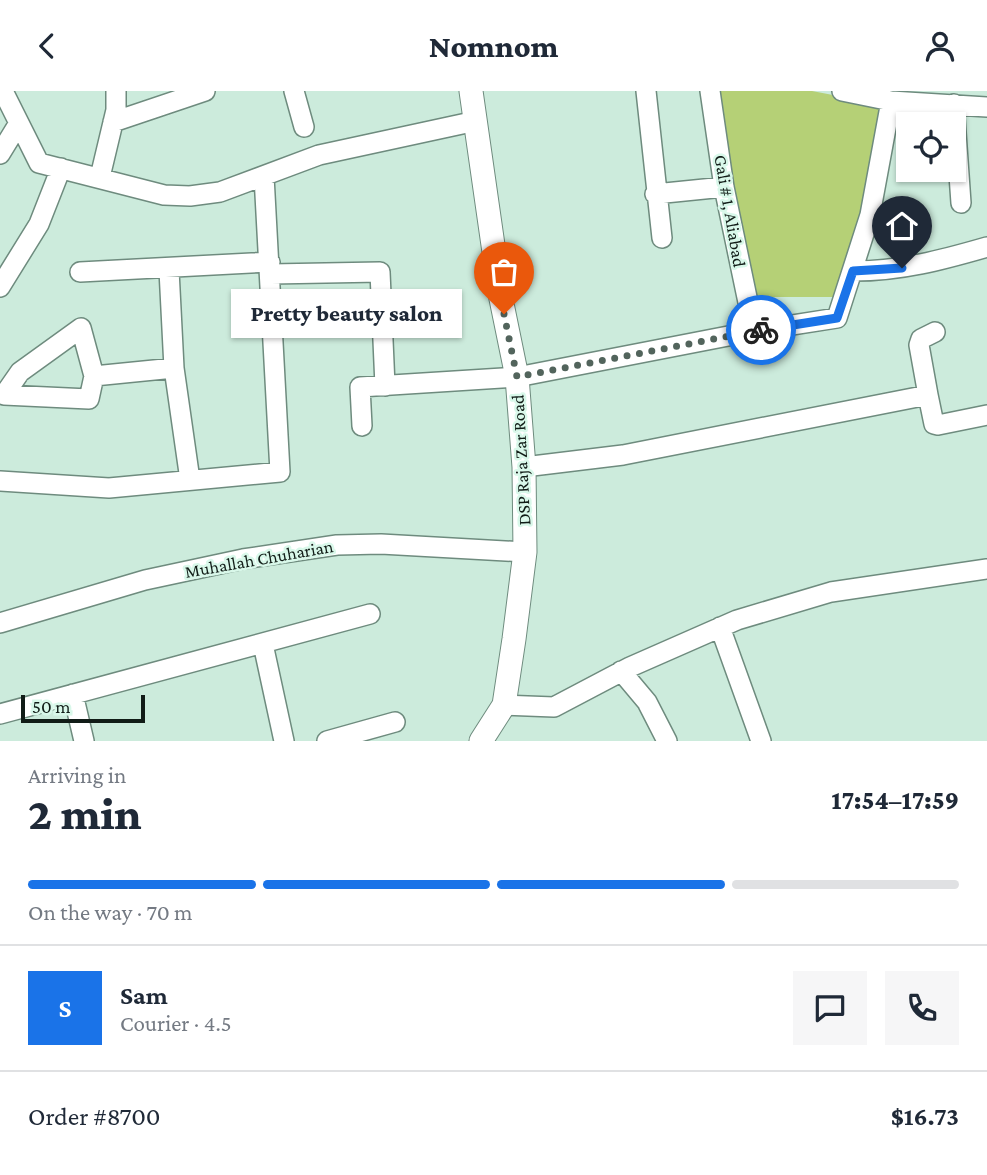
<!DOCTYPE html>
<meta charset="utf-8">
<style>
body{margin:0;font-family:"Crimson Pro",serif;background:#f6f6f7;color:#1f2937;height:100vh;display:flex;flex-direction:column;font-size:26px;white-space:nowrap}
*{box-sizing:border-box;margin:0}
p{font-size:23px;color:#747a83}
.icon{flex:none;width:38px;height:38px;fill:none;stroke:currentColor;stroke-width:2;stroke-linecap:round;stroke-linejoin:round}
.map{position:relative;height:650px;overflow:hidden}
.panel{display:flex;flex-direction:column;background:#fff;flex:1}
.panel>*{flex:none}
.fabs{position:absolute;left:896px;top:21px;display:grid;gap:14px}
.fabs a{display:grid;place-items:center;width:70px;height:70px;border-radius:0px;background:#fff;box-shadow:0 2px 5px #0004;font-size:35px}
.scale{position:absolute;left:21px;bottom:18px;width:124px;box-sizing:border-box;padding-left:7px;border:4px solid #111c17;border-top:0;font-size:19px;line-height:24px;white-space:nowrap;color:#111c17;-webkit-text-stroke:5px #d9f8ea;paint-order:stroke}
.pin{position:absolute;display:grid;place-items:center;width:60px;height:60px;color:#fff;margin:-72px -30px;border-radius:50% 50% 50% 0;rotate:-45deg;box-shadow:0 0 7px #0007}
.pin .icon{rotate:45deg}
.courier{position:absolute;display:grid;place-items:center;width:70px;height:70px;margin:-35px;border:5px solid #1a73e8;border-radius:50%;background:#fff;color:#222;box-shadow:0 2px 9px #0007}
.bubble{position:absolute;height:49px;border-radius:0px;background:#fff;box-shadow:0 2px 5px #0004;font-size:23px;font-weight:800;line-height:49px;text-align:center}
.overview em{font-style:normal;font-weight:800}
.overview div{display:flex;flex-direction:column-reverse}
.overview{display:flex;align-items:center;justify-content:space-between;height:119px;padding:0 28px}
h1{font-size:46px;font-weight:800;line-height:52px}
.bar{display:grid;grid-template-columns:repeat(4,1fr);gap:10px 7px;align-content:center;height:84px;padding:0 28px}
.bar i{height:9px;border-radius:5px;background:#e0e1e3}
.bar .current{background:#1a73e8}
.bar p{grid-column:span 4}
.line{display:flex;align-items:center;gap:18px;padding:0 28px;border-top:2px solid #e0e1e3}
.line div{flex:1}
.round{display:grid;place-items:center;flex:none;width:74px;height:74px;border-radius:0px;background:#f6f6f7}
header{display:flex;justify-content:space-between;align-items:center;height:91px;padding:0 28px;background:#fff;font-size:32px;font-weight:800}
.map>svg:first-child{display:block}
</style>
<header><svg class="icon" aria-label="back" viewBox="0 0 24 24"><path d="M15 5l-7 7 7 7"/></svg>Nomnom<svg class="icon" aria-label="person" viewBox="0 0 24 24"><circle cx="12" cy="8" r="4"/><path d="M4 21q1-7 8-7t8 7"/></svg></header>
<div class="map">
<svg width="987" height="650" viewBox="0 0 987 650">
<rect width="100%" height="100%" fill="#ccebdc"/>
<!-- green -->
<path fill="#b5d076" d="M715 0H812L885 14 862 135 836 206H752Z"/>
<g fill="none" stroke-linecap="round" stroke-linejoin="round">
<!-- minor casing -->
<g stroke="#6e8b7e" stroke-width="22">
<path id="minor" d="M3 0 39 72 164 104 190 105 220 101 319 64 476 30
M294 0 304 36
M646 0 662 147
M710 0 724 96 754 240
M842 0 891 10 987 16
M954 13 961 112
M113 31 205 0
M0 63 19 32
M100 86 116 19V0
M655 103 724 96
M169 179 174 277 190 389
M854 180C901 180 942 169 987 156
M80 181 270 171
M271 183 380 181 385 295
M0 196 39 133 61 77
M94 285 81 237 20 281 4 304 89 308 94 285 174 277
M928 304 919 254 921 248 935 241
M362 335 360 296 517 286 754 240 837 227 870 124 891 10
M524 376 623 364 928 304 934 333 938 334 987 324
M0 390 109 397 280 381 264 85
M0 532 145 489 243 468 337 454 381 453 525 461
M720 536 761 650
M263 553 284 650
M621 580 647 611 667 650
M73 603 84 650
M504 614 554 616 630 576 737 529 831 501 987 478
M0 623 370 523
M327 650 395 631"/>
</g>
<!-- tertiary casing -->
<g stroke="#6e8b7e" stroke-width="25">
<path id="tertiary" d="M471 0 500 203 517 286 524 376 525 461 514 548 504 614 481 650"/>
</g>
<!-- minor -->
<use href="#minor" stroke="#fff" stroke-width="19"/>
<!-- tertiary -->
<use href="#tertiary" stroke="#fff" stroke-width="23"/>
</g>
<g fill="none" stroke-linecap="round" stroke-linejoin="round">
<!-- done -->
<path stroke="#52645c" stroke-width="7" stroke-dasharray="0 12.6" d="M504 223 517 286 761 239"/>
<!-- route -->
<path stroke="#1a73e8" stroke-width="9" d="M761 239 837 227 853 180 902 177"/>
</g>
<g text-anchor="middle" stroke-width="5" stroke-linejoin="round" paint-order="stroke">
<!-- street labels -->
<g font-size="18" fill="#111c17" stroke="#d9f8ea">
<text transform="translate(730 120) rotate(80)" y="6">Gali # 1, Aliabad</text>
<text transform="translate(521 369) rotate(-93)" y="6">DSP Raja Zar Road</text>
<text transform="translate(259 468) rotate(-10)" y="6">Muhallah Chuharian</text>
</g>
</g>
</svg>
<div class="fabs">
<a><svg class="icon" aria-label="locate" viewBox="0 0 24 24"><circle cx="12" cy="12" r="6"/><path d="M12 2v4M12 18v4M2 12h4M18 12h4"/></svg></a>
</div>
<div class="scale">50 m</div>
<div class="pin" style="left:504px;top:223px;background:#ea580c"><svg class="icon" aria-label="bag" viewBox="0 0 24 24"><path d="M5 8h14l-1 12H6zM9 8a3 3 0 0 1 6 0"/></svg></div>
<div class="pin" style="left:902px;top:177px;background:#1f2937"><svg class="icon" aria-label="home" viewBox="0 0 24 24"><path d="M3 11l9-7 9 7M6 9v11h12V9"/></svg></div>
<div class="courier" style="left:761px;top:239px"><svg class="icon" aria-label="bike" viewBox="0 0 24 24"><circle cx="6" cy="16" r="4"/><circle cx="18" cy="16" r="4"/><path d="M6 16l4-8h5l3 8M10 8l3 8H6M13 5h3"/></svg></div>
<div class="bubble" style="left:231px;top:198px;width:231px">Pretty beauty salon</div>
</div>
<section class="panel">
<div class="overview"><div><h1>2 min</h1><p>Arriving in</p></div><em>17:54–17:59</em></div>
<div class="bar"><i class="current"></i><i class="current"></i><i class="current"></i><i></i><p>On the way · 70 m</p></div>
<div class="line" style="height:126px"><b class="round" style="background:#1a73e8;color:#fff">S</b><div><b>Sam</b><p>Courier · 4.5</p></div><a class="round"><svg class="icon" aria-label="chat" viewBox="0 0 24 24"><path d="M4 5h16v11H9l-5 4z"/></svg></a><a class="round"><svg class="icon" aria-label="phone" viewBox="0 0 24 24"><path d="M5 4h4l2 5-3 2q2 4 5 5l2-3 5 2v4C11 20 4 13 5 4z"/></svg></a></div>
<div class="line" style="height:91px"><div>Order #8700</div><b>$16.73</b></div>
</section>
